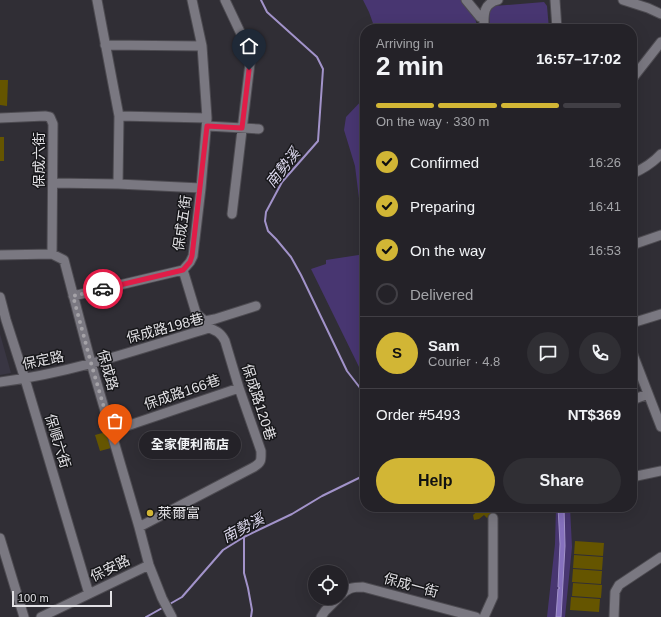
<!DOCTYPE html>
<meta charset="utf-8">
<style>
body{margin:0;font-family:Helvetica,"Noto Sans TC",sans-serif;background:#302f34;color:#f1f3f6;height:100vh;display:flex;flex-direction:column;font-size:15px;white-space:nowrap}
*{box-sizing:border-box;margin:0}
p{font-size:13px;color:#a3a4a8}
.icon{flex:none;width:22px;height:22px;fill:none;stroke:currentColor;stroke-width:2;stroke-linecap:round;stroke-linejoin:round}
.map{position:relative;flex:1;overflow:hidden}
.sheet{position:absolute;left:360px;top:24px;width:277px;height:488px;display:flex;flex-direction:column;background:#242228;border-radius:16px;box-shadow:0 4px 16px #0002,0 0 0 1px #413f45}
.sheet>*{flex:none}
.controls{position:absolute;left:308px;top:565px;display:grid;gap:8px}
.controls a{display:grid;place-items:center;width:40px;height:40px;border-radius:50%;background:#242228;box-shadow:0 4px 16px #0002,0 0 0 1px #413f45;font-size:20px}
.scale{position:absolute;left:12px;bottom:10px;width:100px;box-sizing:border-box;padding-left:4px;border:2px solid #e2e1e5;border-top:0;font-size:11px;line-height:14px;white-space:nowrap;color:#e2e1e5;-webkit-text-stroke:3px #17171a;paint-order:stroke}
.pin{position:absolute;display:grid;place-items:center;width:34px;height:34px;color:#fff;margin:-41px -17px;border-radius:50% 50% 50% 0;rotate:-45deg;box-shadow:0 0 4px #0007}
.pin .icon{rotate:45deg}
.courier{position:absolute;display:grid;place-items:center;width:40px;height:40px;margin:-20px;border:3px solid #e11d48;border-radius:50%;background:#fff;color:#222;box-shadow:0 1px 5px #0007}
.bubble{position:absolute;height:28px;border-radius:14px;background:#242228;box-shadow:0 4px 16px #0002,0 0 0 1px #413f45;font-size:13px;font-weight:700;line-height:28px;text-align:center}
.head em{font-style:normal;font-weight:700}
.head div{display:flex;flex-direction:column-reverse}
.head{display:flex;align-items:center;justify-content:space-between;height:68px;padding:0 16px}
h1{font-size:26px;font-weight:700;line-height:30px}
.bar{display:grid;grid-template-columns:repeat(4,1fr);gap:6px 4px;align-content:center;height:48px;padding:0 16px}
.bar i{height:5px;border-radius:3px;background:#413f45}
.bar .current{background:#d2b635}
.bar p{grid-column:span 4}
.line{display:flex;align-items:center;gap:10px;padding:0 16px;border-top:1px solid #413f45}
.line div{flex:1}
.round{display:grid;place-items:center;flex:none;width:42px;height:42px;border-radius:21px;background:#302f34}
ol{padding:0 16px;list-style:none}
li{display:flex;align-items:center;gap:12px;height:44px}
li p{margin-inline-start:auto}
li .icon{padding:4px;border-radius:50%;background:#d2b635;color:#111;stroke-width:4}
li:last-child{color:#a3a4a8}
li i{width:22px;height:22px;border:2px solid #413f45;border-radius:50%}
.cta{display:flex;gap:8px;margin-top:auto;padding:8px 16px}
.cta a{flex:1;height:46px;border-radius:24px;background:#d2b635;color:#111;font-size:16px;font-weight:700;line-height:46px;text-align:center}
.cta a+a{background:#302f34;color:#f1f3f6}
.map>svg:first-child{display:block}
</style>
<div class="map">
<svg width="661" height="617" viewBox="0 0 661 617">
<rect width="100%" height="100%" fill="#302e35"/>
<!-- built -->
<path fill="#393643" d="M0 334 11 373 0 375Z"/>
<!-- green -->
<path fill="#483671" d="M363 0H463C470 9 477 17 477 29H375L369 12Z
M544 2 547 6 549 29H490L489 12 494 6Z
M365 97V247L355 166 344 130 346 117Z
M365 254V375L360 369 311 269 326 264V260Z
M556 507H570L572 547 565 617H547L555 544Z"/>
<!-- water -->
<path fill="#8671be" stroke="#a293ca" d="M558 507H564L565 546 561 617H556L558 589 560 588 558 587 560 544Z"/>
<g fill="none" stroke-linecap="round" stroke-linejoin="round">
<!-- stream -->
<path stroke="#a293ca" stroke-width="2" d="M261 0 267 12 317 57 323 69 318 141 282 182 266 212 265 221 268 231 276 239 291 257 301 275 347 371 364 393 365 395
M244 537V573L248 588 252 610 251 617
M168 605 182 597 223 550 244 537 292 514 322 496 365 475
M146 617 164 607"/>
</g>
<!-- building -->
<path fill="#655500" d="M0 80H8L7 106 0 105Z
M0 137H4V161H0Z
M106 432 111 448 100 451 95 435Z
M476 507H492L495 511 487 518 484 515 479 519 474 520 473 515 479 510Z
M575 541 604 543 603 556 574 554Z
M574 555 603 557 602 570 573 568Z
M573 569 602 571 601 584 572 582Z
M573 583 602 585 601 598 572 596Z
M571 597 600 599 599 612 570 610Z"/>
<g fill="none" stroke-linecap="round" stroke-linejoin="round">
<!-- minor casing -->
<g stroke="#4d4b51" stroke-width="11">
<path id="minor" d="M97 0 119 116 118 184
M225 0 251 55 232 214
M466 0 480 17 484 18
M555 0 557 29
M623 0 648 8 661 14
M484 29C484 16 482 4 498 0
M105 45 202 46
M632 79 661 42
M119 116 207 118
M0 118 45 116 50 117 53 124 52 254
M207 126 259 129
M632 174C643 169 653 163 661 154
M53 183 118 184 201 188
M632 245 661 235
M0 255 52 254 64 260 91 363 139 527 149 565 162 598 172 617
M183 270 196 313 199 316 205 321 215 319 256 306
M73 296 183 270 190 262 193 256 201 188 207 118 202 46 192 0
M0 297 6 320 25 379 89 594
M632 323 661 314
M632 352 661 427
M0 382C71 373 140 349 209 328 217 331 221 333 225 341L239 388 261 451C261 460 262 462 254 467L139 527
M632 400 648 394
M112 431 239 388
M632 477 661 471
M0 538 24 617
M341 595C348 588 352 587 363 587L476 617
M41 617 149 565
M321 617 325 611 338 598
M484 617 493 597V518
M614 617 615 592 619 585 661 557"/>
</g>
<!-- minor -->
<use href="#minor" stroke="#7a7881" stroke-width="9"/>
</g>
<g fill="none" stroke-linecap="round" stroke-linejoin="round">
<!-- done -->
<path stroke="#a4a2a7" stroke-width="4" stroke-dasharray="0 7.2" d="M103 289 73 296 91 363 115 445"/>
<!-- route -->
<path stroke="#e11d48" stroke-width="5" d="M103 289 183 270 190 262 192 256 207 126 242 128 249 70"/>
</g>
<!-- markers -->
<circle fill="#d2b635" stroke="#17171a" stroke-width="1.5" cx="150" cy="513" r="4"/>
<g text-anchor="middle" stroke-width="3" stroke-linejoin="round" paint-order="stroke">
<!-- street labels -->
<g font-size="14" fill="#e2e1e5" stroke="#17171a">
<text transform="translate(39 160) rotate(-90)" y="5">保成六街</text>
<text transform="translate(182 223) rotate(-82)" y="5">保成五街</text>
<text transform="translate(165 328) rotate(-15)" y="5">保成路198巷</text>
<text transform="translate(43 360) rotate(-12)" y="5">保定路</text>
<text transform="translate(108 370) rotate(74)" y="5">保成路</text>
<text transform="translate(182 392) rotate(-19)" y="5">保成路166巷</text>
<text transform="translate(259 402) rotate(72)" y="5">保成路120巷</text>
<text transform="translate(58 441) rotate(73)" y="5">保順六街</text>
<text transform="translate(110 568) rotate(-26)" y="5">保安路</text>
<text transform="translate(411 585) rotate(15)" y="5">保成一街</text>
</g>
<!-- poi labels -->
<g font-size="14" fill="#e2e1e5" stroke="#17171a" text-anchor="start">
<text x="158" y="518">萊爾富</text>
</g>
<!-- water labels -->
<g font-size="15" font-style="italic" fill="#ddd9ee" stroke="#17171a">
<text transform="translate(283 168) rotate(-52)" y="5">南勢溪</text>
<text transform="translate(243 528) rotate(-28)" y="5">南勢溪</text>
</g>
</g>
</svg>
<div class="controls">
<a><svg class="icon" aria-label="locate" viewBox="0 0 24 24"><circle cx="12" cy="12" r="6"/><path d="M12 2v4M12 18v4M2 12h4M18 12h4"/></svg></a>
</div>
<div class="scale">100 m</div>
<div class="pin" style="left:115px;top:445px;background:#ea580c"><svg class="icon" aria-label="bag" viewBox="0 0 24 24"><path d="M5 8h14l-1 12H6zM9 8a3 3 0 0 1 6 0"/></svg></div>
<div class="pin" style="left:249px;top:70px;background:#1f2937"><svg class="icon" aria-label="home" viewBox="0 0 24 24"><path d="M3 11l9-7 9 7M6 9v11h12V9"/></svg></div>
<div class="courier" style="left:103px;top:289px"><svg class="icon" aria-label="car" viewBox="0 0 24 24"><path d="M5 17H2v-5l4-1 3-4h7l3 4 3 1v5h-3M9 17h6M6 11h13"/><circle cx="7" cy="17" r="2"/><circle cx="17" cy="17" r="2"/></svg></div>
<div class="bubble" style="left:139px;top:431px;width:102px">全家便利商店</div>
<section class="sheet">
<div class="head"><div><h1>2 min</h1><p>Arriving in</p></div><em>16:57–17:02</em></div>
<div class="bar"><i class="current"></i><i class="current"></i><i class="current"></i><i></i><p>On the way · 330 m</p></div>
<ol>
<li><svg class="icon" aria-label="check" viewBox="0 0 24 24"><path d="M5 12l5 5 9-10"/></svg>Confirmed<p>16:26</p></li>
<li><svg class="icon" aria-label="check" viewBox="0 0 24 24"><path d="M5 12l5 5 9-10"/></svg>Preparing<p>16:41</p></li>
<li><svg class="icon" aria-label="check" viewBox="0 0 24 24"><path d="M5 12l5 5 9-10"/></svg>On the way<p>16:53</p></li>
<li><i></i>Delivered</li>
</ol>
<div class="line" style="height:72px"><b class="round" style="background:#d2b635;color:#111">S</b><div><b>Sam</b><p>Courier · 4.8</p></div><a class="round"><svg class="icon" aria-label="chat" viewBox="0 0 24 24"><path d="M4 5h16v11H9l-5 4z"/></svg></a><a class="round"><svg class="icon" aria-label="phone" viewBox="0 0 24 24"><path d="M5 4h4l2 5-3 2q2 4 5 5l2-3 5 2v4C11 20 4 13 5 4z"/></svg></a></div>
<div class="line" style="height:52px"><div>Order #5493</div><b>NT$369</b></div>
<div class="cta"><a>Help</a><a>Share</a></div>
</section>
</div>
